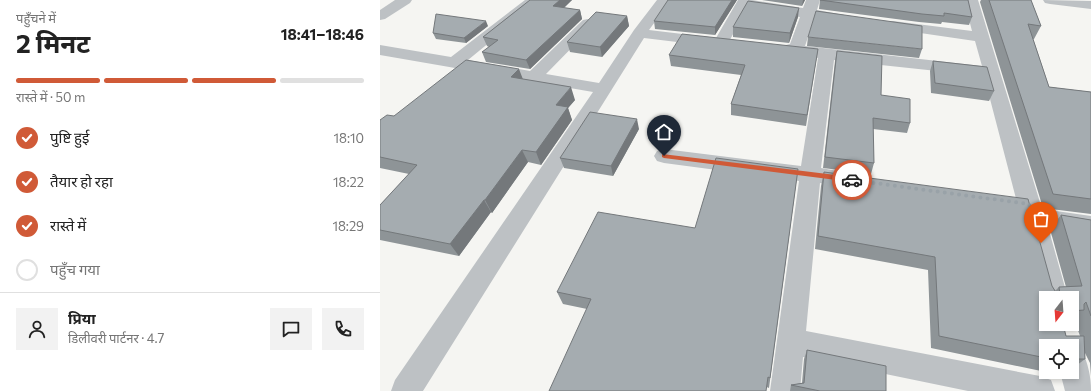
<!DOCTYPE html>
<html lang="hi">
<meta charset="utf-8">
<style>
body{margin:0;font-family:Commissioner,"Noto Sans Devanagari",sans-serif;background:#f2f2f2;color:#222;height:100vh;display:flex;flex-direction:column;font-size:15px;white-space:nowrap}
*{box-sizing:border-box;margin:0}
p{font-size:13px;color:#767676}
.icon{flex:none;width:22px;height:22px;fill:none;stroke:currentColor;stroke-width:2;stroke-linecap:round;stroke-linejoin:round}
.map{position:relative;flex:1;overflow:hidden}
.panel{display:flex;flex-direction:column;background:#fff;width:380px}
.panel>*{flex:none}
.needle{width:26px;rotate:197deg}
.tools{position:absolute;left:659px;top:291px;display:grid;gap:8px}
.tools a{display:grid;place-items:center;width:40px;height:40px;border-radius:0px;background:#fff;box-shadow:0 2px 6px #0003;font-size:20px}
.pin{position:absolute;display:grid;place-items:center;width:34px;height:34px;color:#fff;margin:-41px -17px;border-radius:50% 50% 50% 0;rotate:-45deg;box-shadow:0 0 4px #0007}
.pin .icon{rotate:45deg}
.courier{position:absolute;display:grid;place-items:center;width:40px;height:40px;margin:-20px;border:3px solid #d05a37;border-radius:50%;background:#fff;color:#222;box-shadow:0 1px 5px #0007}
.head em{font-style:normal;font-weight:700}
.head div{display:flex;flex-direction:column-reverse}
.head{display:flex;align-items:center;justify-content:space-between;height:68px;padding:0 16px}
h1{font-size:26px;font-weight:700;line-height:30px}
.bar{display:grid;grid-template-columns:repeat(4,1fr);gap:6px 4px;align-content:center;height:48px;padding:0 16px}
.bar i{height:5px;border-radius:3px;background:#e0e0e0}
.bar .active{background:#d05a37}
.bar p{grid-column:span 4}
.line{display:flex;align-items:center;gap:10px;padding:0 16px;border-top:1px solid #e0e0e0}
.line div{flex:1}
.round{display:grid;place-items:center;flex:none;width:42px;height:42px;border-radius:0px;background:#f2f2f2}
ol{padding:0 16px;list-style:none}
li{display:flex;align-items:center;gap:12px;height:44px}
li p{margin-inline-start:auto}
li .icon{padding:4px;border-radius:50%;background:#d05a37;color:#fff;stroke-width:4}
li:last-child{color:#767676}
li i{width:22px;height:22px;border:2px solid #e0e0e0;border-radius:50%}
main{display:flex;flex:1;min-height:0}
.map>svg:first-child{display:block}
</style>
<main>
<section class="panel">
<div class="head"><div><h1>2 मिनट</h1><p>पहुँचने में</p></div><em>18:41–18:46</em></div>
<div class="bar"><i class="active"></i><i class="active"></i><i class="active"></i><i></i><p>रास्ते में · 50 m</p></div>
<ol>
<li><svg class="icon" aria-label="check" viewBox="0 0 24 24"><path d="M5 12l5 5 9-10"/></svg>पुष्टि हुई<p>18:10</p></li>
<li><svg class="icon" aria-label="check" viewBox="0 0 24 24"><path d="M5 12l5 5 9-10"/></svg>तैयार हो रहा<p>18:22</p></li>
<li><svg class="icon" aria-label="check" viewBox="0 0 24 24"><path d="M5 12l5 5 9-10"/></svg>रास्ते में<p>18:29</p></li>
<li><i></i>पहुँच गया</li>
</ol>
<div class="line" style="height:72px"><a class="round"><svg class="icon" aria-label="person" viewBox="0 0 24 24"><circle cx="12" cy="8" r="4"/><path d="M4 21q1-7 8-7t8 7"/></svg></a><div><b>प्रिया</b><p>डिलीवरी पार्टनर · 4.7</p></div><a class="round"><svg class="icon" aria-label="chat" viewBox="0 0 24 24"><path d="M4 5h16v11H9l-5 4z"/></svg></a><a class="round"><svg class="icon" aria-label="phone" viewBox="0 0 24 24"><path d="M5 4h4l2 5-3 2q2 4 5 5l2-3 5 2v4C11 20 4 13 5 4z"/></svg></a></div>
</section>
<div class="map">
<svg width="711" height="391" viewBox="0 0 711 391">
<rect width="100%" height="100%" fill="#f5f5f2"/>
<g fill="none" stroke-linecap="round" stroke-linejoin="round">
<!-- minor -->
<path fill="#bdc1c4" fill-rule="evenodd" d="M15 0H32L30 3 5 19 0 20V10Z
M145 0H161L88 60 150 71 203 20 208 19 213 20 215 23 213 26 166 74 219 83 254 30 277 0H291L269 30 336 38 358 0H372L423 8 426 0H440L437 10 470 16 472 19 470 22 465 23 434 19 425 46 602 66 595 41 513 29 508 28 506 25 508 22 513 21 592 31 584 0H598L662 209 711 216V234L668 227 688 298H666V306L662 298 604 76 454 60 441 168 480 175 483 180 480 185 472 188 440 183 426 331 660 376 671 380 675 391H588L423 357 420 391H390L419 181 284 163 277 161 274 156 277 151 284 149 421 166 438 58 402 52 400 49 402 46 410 44 420 17 367 9 347 45C340 47 336 44 330 46L264 38 43 391H11L15 380 213 92 0 55V45L71 57Z
M663 0 711 1V9L670 4 665 3Z
M692 346 702 350C708 364 711 376 711 391H685L680 372H692Z"/>
</g>
<!-- wall -->
<path fill="#8e9497" fill-rule="evenodd" d="M150 0H192L184 8 200 10 202 19 150 69 106 62 102 52 109 47 107 46 103 37Z
M357 0 335 35 275 29 274 21Z
M382 0H425L422 6Z
M440 0H588L592 17 589 25 562 22 561 24 539 22 439 9Z
M601 0H651L661 26 654 39H653L669 87 711 92V214L663 208 600 2Z
M247 16 249 26 222 57 190 52 187 42Z
M418 17 409 43 353 37V27Z
M108 26 86 43 56 39 53 33Z
M428 37 542 49 539 58 427 46Z
M438 49 426 126 351 115V104L361 75 291 66 289 55Z
M457 51 501 95 530 123 527 133 493 129 494 163 491 174 443 168 455 61Z
M553 61 614 91 609 101 551 93 550 71Z
M143 79 195 100 188 108 192 120 161 165 148 162 112 213 111 212 79 256 0 240V205L29 174 0 168V120Z
M259 129 233 176 184 168 180 158Z
M418 169 389 388 207 309 183 304 177 292 315 228Z
M444 172 672 286 675 291 679 287H686L670 229 681 215 711 220V376L710 363 705 353V359L692 369V346H666V372L551 348 548 270 435 249 441 186ZM666 298H692V321L694 319 700 336H686Z
M427 350 506 391H410L411 385 422 383 424 359Z
M668 372H682L679 374Z"/>
<!-- shaded-wall -->
<path fill="#74787b" d="M180 0H192L176 15 173 6Z
M352 0H357L335 35V27Z
M423 0H425L422 6Z
M419 8 418 17 409 43 410 33Z
M200 10 202 19 150 69 146 60Z
M247 16 249 26 222 57 220 47Z
M106 21 108 26 86 43 84 38Z
M139 69 144 82 131 77Z
M191 87 195 100 188 108 192 120 161 165 156 152 176 105Z
M257 119 259 129 233 176 231 166Z
M142 150 148 162 112 213 105 200Z
M104 200 111 212 79 256 70 244Z"/>
<!-- building -->
<path fill="#a5acb0" stroke="#74787b" d="M150 0H180L173 6 200 10 146 60 102 52 118 40 103 37Z
M288 0H352L335 27 274 21Z
M440 0H588L592 17 564 13V16L542 14Z
M609 0H651L661 26 648 24 669 87 711 92V199L673 194Z
M368 1 419 8 410 33 353 27Z
M436 11 542 26V49L428 37Z
M216 12 247 16 220 47 187 42Z
M56 14 106 21 84 38 53 33Z
M302 34 438 49 427 115 351 104 365 65 289 55Z
M457 51 502 56 501 95 530 99V123L493 118 494 163 445 157Z
M86 60 139 69 131 77 191 87 176 105 188 107 156 152 142 150 105 200H104L70 244 0 230V205L37 165 0 157V120L7 115 14 116Z
M553 61 607 67 614 91 555 83Z
M210 112 257 119 231 166 180 158Z
M336 158 418 169 390 378 388 377 386 391H169L211 299 177 292 218 212 315 228Z
M444 172 648 199 672 286 677 294H680L679 287 702 286 681 215 711 220V316L706 302 704 304V310L692 311V298H666V324H683L686 336H704L705 359H694L693 363H692V346H666V358L559 336 555 257 438 236Z
M427 350 506 366V391H440L411 385 424 383Z"/>
<!-- route -->
<path fill="#d05a37" d="M282 154 472 177 475 180 472 182 284 158 282 157Z"/>
<g fill="none" stroke-linecap="round" stroke-linejoin="round">
<!-- done -->
<path stroke="#99a2a8" stroke-width="4" stroke-dasharray="0 7.2" d="M472 180 649 204 661 243"/>
</g>
</svg>
<div class="tools">
<a><svg class="needle" viewBox="-14 -14 28 28"><path d="M0-13l5 13h-10z" fill="#e53935"/><path d="M0 13l5-13h-10z" fill="#767676"/></svg></a>
<a><svg class="icon" aria-label="locate" viewBox="0 0 24 24"><circle cx="12" cy="12" r="6"/><path d="M12 2v4M12 18v4M2 12h4M18 12h4"/></svg></a>
</div>
<div class="pin" style="left:661px;top:243px;background:#ea580c"><svg class="icon" aria-label="bag" viewBox="0 0 24 24"><path d="M5 8h14l-1 12H6zM9 8a3 3 0 0 1 6 0"/></svg></div>
<div class="pin" style="left:284px;top:156px;background:#1f2937"><svg class="icon" aria-label="home" viewBox="0 0 24 24"><path d="M3 11l9-7 9 7M6 9v11h12V9"/></svg></div>
<div class="courier" style="left:472px;top:180px"><svg class="icon" aria-label="car" viewBox="0 0 24 24"><path d="M5 17H2v-5l4-1 3-4h7l3 4 3 1v5h-3M9 17h6M6 11h13"/><circle cx="7" cy="17" r="2"/><circle cx="17" cy="17" r="2"/></svg></div>
</div>
</main>
